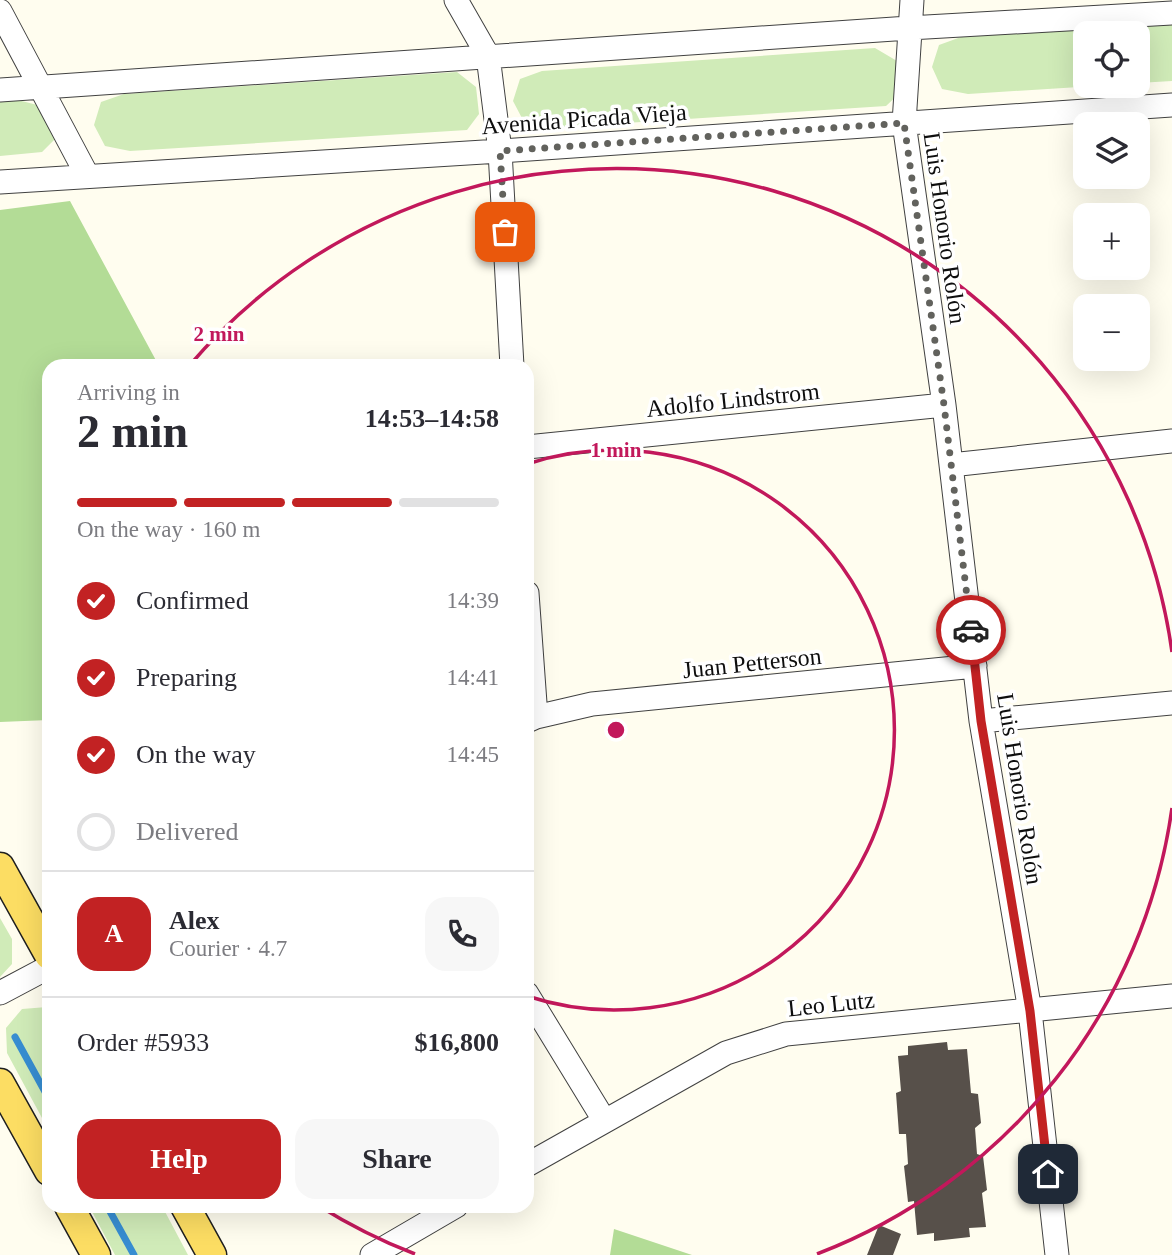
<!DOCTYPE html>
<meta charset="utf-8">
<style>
body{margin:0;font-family:Georgia,serif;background:#f7f7f7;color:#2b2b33;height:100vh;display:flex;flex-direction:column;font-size:26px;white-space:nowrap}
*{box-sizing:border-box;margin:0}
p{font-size:23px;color:#7c7c81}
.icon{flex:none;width:38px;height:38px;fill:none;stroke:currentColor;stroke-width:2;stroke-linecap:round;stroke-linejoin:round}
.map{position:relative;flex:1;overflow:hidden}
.drawer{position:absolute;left:42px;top:359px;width:492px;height:854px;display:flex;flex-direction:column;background:#fff;border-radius:21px;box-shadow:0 7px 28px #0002}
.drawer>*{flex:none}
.buttons{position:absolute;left:1073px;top:21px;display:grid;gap:14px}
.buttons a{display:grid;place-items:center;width:77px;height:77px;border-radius:14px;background:#fff;box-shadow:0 7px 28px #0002;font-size:35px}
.pin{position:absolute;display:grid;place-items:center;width:60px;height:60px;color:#fff;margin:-30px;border-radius:14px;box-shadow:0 4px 10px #0006}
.courier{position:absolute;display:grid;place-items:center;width:70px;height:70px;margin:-35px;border:5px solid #c22223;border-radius:50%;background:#fff;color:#222;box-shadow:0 2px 9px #0007}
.headline em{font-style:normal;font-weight:800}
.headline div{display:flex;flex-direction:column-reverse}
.headline{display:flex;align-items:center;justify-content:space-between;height:119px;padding:0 35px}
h1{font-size:46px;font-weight:800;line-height:52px}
.bar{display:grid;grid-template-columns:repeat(4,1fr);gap:10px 7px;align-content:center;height:84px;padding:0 35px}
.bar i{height:9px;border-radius:5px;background:#e1e1e2}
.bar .on{background:#c22223}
.bar p{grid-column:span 4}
.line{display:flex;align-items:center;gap:18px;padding:0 35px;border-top:2px solid #e1e1e2}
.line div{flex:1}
.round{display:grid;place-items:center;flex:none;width:74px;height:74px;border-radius:21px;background:#f7f7f7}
ol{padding:0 35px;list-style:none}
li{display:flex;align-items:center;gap:21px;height:77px}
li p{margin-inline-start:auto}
li .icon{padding:7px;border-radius:50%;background:#c22223;color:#fff;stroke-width:4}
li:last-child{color:#7c7c81}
li i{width:38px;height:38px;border:4px solid #e1e1e2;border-radius:50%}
.cta{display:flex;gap:14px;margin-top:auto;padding:14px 35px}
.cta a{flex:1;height:80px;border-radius:21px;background:#c22223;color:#fff;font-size:28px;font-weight:800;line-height:80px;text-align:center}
.cta a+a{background:#f7f7f7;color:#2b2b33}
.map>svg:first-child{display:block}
</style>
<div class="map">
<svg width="1172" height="1255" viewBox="0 0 1172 1255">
<rect width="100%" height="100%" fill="#fffdef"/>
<!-- green -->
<path fill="#d0ebb8" d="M1172 23V81L1138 83V33H1085V86H1095L968 94 942 89 932 67 939 45 961 37Z
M875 48 897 61 902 91 886 106 549 128 524 122 513 101 520 79 542 71Z
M457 72 476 87 479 114 467 130 130 151 105 146 94 125 101 102 124 94Z
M18 100 41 106 57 137 42 152 0 156V101Z
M0 918 12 939V964L0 977Z
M47 1007 49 1009V1131L7 1053 6 1028 22 1009Z
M89 1206H162L188 1255H115Z"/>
<!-- forest -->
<path fill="#b3dc96" d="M70 201 159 366H49V720L0 722V210Z
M614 1229 692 1255H610Z"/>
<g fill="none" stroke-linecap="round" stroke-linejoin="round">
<!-- stream -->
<path stroke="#378dd1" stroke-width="7" d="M15 1037 49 1099
M107 1206 134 1255"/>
</g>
<!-- building -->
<path fill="#57504a" d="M947 1042 948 1050 967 1049 971 1093 978 1094 981 1123 975 1128 977 1154 983 1156 987 1190 982 1193 986 1227 969 1228 970 1237 934 1241V1233L917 1235 914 1201 908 1202 904 1166 908 1164 906 1134H899L896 1093 901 1091 898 1056 908 1055V1046Z
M879 1225 901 1234 893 1255H867Z"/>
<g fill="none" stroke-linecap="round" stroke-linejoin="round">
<!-- minor casing -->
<g stroke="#414141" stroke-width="25">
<path id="minor" d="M456 0 488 56 500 151 512 366
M912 0 904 123 944 405 981 721 1030 1011 1057 1255
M0 11 87 175
M0 90 909 28 1172 13
M0 182 500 151 1172 105
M527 447 944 405
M951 465 1172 441
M527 593 536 717
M527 721 536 717 592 704 975 666
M981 721 1172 703
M0 993 49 967
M527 994 604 1120
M527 1165 726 1053 786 1034 1172 996
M372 1255 456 1206"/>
</g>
<!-- major casing -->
<g stroke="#1f1f1f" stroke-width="31">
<path id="major" d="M0 867 49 955
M0 1083 49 1171
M69 1206 96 1255
M185 1206 212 1255"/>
</g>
<!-- minor -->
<use href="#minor" stroke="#fff" stroke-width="23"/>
<!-- major -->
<use href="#major" stroke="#fcdd63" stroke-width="28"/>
</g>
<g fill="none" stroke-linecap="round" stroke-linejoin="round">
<!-- done -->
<path stroke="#62625d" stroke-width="7" stroke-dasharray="0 12.6" d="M505 232 500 151 904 123 944 405 971 630"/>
<!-- route -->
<path stroke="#c22223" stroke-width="9" d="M971 630 981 721 1030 1011 1048 1174"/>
</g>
<!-- distance rings -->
<g fill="none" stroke="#c2185b" stroke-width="3.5">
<path d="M527 464A280 280 0 1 1 527 996"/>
<path d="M1172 808A561 561 0 0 1 817 1254M415 1254A561 561 0 0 1 319 1206M189 366A561 561 0 0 1 1172 652"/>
</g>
<g text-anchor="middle" stroke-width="7" stroke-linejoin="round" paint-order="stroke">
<!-- street labels -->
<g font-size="24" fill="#0e0e0e" stroke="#fff">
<text transform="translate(584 119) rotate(-4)" y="8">Avenida Picada Vieja</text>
<text transform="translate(945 228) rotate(82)" y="8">Luis Honorio Rolón</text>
<text transform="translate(733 400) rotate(-6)" y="8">Adolfo Lindstrom</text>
<text transform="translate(752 663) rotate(-6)" y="8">Juan Petterson</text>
<text transform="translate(1020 789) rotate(81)" y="8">Luis Honorio Rolón</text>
<text transform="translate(831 1004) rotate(-6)" y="8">Leo Lutz</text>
</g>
</g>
<circle cx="616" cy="730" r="10" fill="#c2185b" stroke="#fff" stroke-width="3.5"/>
<g font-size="21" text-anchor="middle" font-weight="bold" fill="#c2185b" stroke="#fff" stroke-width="7" stroke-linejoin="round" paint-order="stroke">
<text x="219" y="341">2 min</text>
<text x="616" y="457">1 min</text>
</g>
</svg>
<div class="buttons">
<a><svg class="icon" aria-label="locate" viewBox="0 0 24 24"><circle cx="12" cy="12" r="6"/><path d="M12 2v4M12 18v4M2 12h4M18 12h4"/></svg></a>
<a><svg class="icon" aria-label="layers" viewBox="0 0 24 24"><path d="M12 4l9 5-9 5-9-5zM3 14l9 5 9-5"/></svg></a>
<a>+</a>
<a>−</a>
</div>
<div class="pin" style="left:505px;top:232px;background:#ea580c"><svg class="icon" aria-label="bag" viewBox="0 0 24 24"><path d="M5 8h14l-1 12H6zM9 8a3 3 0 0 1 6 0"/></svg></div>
<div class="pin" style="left:1048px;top:1174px;background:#1f2937"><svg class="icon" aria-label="home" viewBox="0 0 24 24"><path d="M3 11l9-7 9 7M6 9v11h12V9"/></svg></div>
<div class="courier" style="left:971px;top:630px"><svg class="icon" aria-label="car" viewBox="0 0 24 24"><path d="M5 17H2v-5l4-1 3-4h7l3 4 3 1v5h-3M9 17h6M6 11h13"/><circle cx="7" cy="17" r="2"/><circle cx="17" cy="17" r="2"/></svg></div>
<section class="drawer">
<div class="headline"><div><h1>2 min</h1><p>Arriving in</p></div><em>14:53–14:58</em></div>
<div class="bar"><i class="on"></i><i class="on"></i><i class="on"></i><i></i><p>On the way · 160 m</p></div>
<ol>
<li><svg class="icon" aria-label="check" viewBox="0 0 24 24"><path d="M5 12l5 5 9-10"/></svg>Confirmed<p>14:39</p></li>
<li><svg class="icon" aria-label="check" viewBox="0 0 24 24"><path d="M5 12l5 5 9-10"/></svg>Preparing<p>14:41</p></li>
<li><svg class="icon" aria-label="check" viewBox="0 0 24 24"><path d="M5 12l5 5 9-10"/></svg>On the way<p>14:45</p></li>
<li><i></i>Delivered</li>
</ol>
<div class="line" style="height:126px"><b class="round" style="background:#c22223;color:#fff">A</b><div><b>Alex</b><p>Courier · 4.7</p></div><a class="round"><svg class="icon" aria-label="phone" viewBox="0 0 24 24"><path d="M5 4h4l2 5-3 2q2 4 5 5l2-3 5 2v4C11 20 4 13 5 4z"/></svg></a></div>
<div class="line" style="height:91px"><div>Order #5933</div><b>$16,800</b></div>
<div class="cta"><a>Help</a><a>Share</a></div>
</section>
</div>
